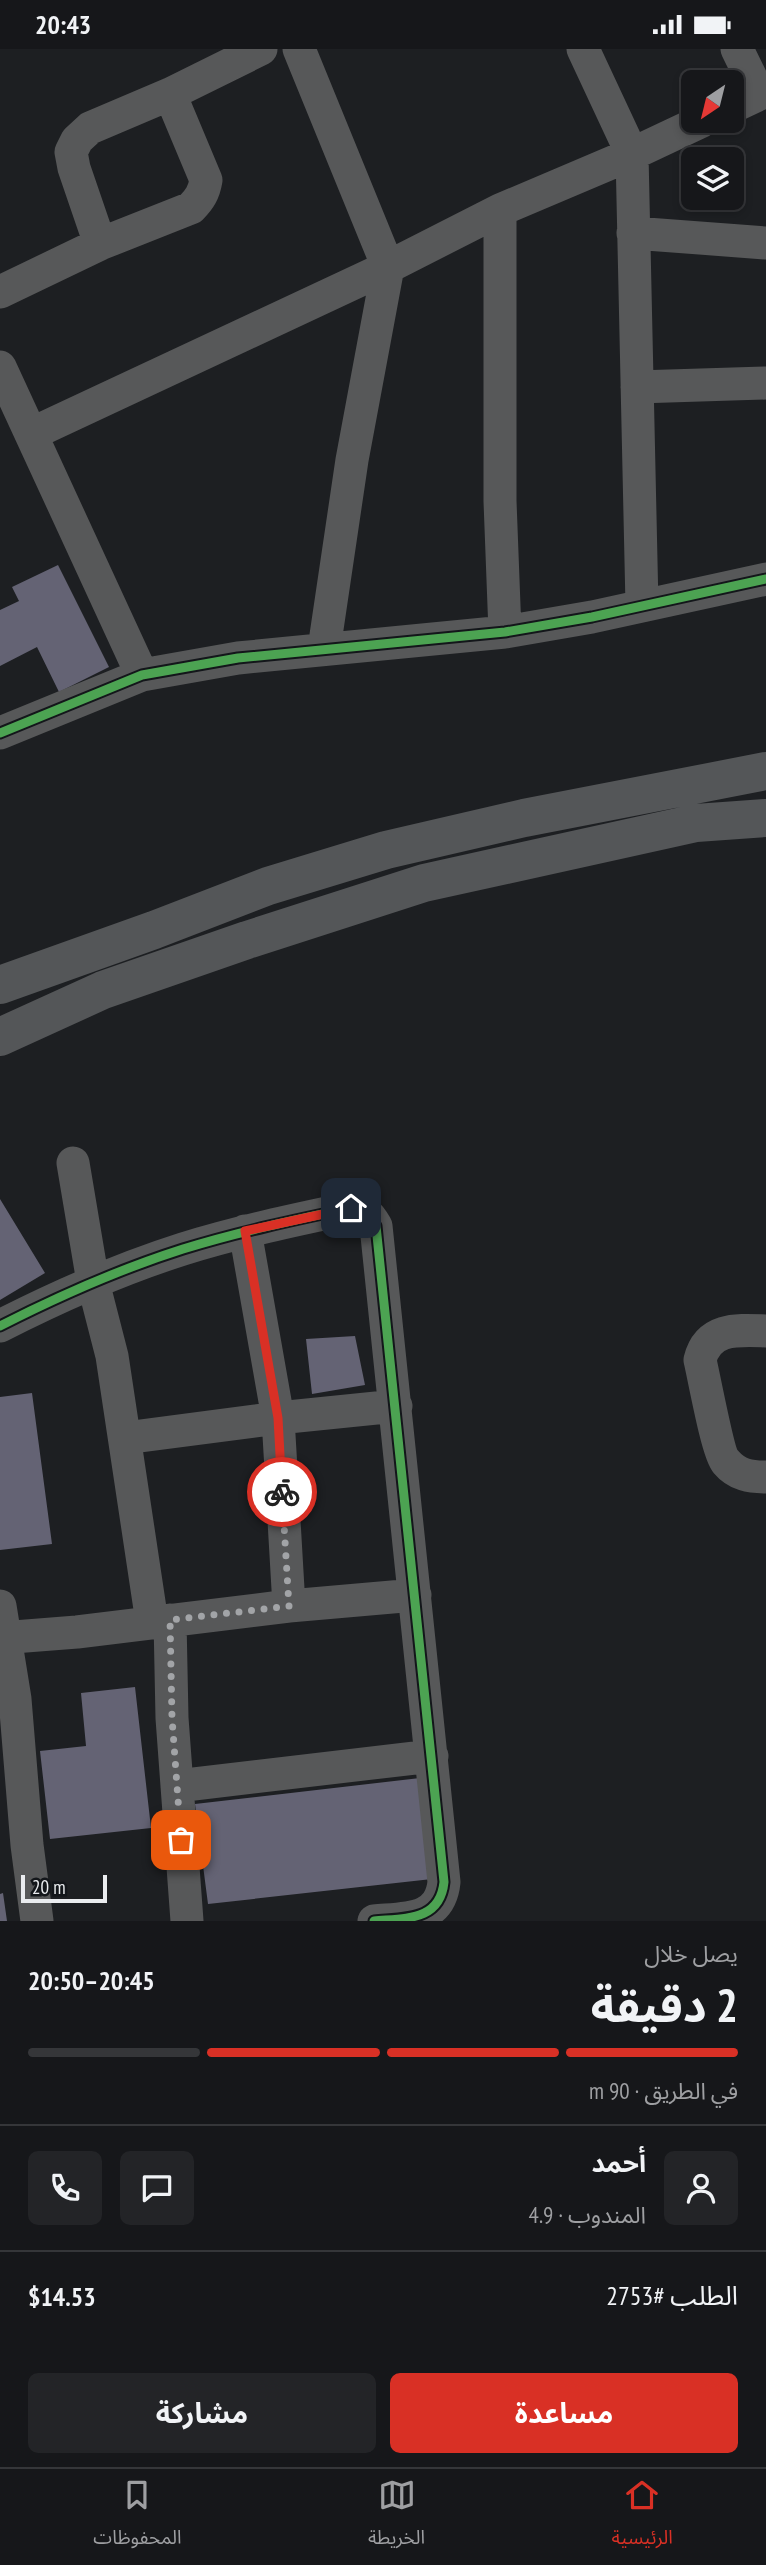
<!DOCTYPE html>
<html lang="ar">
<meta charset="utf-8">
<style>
body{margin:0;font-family:"PT Sans Narrow","Noto Sans Arabic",sans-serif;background:#232427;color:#f1f3f6;direction:rtl;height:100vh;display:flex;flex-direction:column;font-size:26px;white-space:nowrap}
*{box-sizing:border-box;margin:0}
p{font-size:23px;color:#9e9fa2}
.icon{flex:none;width:38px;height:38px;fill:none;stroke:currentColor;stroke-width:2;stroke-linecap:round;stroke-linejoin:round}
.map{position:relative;height:1872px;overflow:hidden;direction:ltr}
.panel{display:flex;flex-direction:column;background:#16171a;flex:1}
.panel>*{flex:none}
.needle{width:46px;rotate:215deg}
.buttons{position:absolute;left:681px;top:21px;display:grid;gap:14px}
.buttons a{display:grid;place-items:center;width:63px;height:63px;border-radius:10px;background:#16171a;box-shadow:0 4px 10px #0003,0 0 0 2px #353639;font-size:35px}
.scale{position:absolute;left:21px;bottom:18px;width:86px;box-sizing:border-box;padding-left:7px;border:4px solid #eaecef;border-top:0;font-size:19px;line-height:24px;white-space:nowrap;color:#eaecef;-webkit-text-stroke:5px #13161a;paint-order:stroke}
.pin{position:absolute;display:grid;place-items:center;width:60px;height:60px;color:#fff;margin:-30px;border-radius:14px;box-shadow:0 4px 10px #0006}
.courier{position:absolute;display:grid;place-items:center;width:70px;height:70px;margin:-35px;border:5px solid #d93025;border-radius:50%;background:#fff;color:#222;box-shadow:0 2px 9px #0007}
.headline em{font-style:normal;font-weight:700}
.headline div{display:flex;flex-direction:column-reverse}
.headline{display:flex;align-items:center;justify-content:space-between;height:119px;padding:0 28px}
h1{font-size:46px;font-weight:700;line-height:52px}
.bar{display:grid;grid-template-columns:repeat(4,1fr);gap:10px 7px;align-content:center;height:84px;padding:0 28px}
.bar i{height:9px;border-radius:5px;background:#353639}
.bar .selected{background:#d93025}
.bar p{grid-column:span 4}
.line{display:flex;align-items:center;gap:18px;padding:0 28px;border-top:2px solid #353639}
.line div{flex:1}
.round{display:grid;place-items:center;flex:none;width:74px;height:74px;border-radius:10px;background:#232427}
.cta{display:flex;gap:14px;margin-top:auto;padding:14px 28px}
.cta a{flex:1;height:80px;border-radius:10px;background:#d93025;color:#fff;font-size:28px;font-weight:700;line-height:80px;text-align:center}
.cta a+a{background:#232427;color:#f1f3f6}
.status{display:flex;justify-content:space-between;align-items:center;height:49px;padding:0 35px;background:#16171a;direction:ltr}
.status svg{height:19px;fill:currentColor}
.tabs{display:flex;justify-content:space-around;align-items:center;height:98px;border-top:2px solid #353639;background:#16171a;font-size:19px;color:#9e9fa2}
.tabs a{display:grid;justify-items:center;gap:4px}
.tabs .selected{color:#d93025}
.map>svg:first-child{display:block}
</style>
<div class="status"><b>20:43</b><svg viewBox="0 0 49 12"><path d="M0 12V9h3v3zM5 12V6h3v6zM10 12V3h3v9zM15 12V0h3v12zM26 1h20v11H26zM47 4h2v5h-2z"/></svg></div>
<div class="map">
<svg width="766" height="1872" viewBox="0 0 766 1872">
<rect width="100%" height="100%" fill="#1d1f22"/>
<!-- building -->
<path fill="#646374" d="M58 516 109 618 59 643 37 598 0 617V561L19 552 12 538Z
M0 1150 45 1224 0 1251Z
M355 1287 365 1336 312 1345 306 1290Z
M32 1344 52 1495 0 1501V1348Z
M135 1638 151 1779 50 1790 40 1702 86 1697 81 1644Z
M420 1729 432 1830 208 1855 195 1755Z
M3 1844 7 1872H0V1845Z"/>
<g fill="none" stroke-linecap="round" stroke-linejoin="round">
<!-- street -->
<path stroke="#575859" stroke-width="33" d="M299 0 388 218 352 411 324 600
M583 0 632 105 642 557
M737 0 759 45
M732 58 766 42
M500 161V452L505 583
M633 184 766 194
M100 195 74 119 71 103 77 91 90 79 170 45 261 0
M0 243 100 195 191 159C200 150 204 143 206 131L170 45
M0 318 142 626
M637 338 766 334
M31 385 388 218 500 161 632 105 702 72
M0 684 142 626 238 609 505 583 592 568 766 530
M73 1114 93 1233 112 1307 152 1573
M245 1182 278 1369 289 1557
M0 1277C59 1247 120 1220 183 1200 238 1183 294 1171 351 1159 364 1160 369 1165 376 1177L444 1833C440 1872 406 1869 374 1872
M766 1282C738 1281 708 1278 700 1311 704 1328 718 1405 726 1413 737 1426 750 1428 766 1428
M125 1389 278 1369 396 1357
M0 1557 15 1650 27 1796 37 1872
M170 1571 172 1669 187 1872
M0 1589 77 1583 289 1557 415 1546
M177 1737 432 1707"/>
<!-- highway -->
<path stroke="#545658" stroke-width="38" d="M0 936 154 881 268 837 386 801 524 769 766 722
M0 988 103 941 247 891 424 834 696 774 766 769"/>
<!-- cycleway casing -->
<g stroke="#13161a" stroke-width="13">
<path id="cycleway" d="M0 684 142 626 238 609 505 583 592 568 766 530
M0 1277C59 1247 120 1220 183 1200 238 1183 294 1171 351 1159 364 1160 369 1165 376 1177L444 1833C440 1872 406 1869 374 1872"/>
</g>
<!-- cycleway -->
<use href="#cycleway" stroke="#4ca352" stroke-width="9"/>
</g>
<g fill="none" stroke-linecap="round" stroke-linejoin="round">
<!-- done -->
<path stroke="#a2a4a7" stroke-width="7" stroke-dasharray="0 12.6" d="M181 1791 172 1669 170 1571 289 1557 282 1443"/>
<!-- route -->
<path stroke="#d93025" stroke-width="9" d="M282 1443 278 1369 245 1182 351 1159"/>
</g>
</svg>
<div class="buttons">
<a><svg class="needle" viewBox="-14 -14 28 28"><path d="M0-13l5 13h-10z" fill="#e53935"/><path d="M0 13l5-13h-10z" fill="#9e9fa2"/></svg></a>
<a><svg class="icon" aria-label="layers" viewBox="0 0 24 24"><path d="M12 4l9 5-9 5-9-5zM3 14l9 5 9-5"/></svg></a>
</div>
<div class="scale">20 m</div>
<div class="pin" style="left:181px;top:1791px;background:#ea580c"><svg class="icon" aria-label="bag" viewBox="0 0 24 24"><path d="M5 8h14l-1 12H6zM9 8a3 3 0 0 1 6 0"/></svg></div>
<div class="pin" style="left:351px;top:1159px;background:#1f2937"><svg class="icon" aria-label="home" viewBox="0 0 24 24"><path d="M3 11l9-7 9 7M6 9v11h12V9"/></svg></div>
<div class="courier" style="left:282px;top:1443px"><svg class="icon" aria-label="bike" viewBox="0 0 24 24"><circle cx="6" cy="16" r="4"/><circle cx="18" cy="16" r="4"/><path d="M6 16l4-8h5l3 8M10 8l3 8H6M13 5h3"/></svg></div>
</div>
<section class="panel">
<div class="headline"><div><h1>2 دقيقة</h1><p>يصل خلال</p></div><em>20:45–20:50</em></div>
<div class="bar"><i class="selected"></i><i class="selected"></i><i class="selected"></i><i></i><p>في الطريق · 90 m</p></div>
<div class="line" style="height:126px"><a class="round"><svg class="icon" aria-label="person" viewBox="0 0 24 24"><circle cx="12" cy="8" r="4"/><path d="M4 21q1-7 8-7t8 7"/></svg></a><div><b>أحمد</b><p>المندوب · 4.9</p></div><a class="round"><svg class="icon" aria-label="chat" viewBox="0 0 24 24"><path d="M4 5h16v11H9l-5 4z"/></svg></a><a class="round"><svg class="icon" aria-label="phone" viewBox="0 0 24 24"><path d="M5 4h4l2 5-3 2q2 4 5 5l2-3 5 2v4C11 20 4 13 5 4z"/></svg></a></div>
<div class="line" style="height:91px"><div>الطلب #2753</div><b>$14.53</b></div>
<div class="cta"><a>مساعدة</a><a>مشاركة</a></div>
</section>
<nav class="tabs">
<a class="selected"><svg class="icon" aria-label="home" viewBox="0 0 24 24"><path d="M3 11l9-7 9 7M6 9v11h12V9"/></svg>الرئيسية</a>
<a><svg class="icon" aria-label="map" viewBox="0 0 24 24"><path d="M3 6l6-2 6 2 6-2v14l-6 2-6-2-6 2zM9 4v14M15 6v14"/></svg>الخريطة</a>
<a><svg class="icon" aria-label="saved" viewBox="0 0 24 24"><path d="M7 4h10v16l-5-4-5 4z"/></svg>المحفوظات</a>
</nav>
